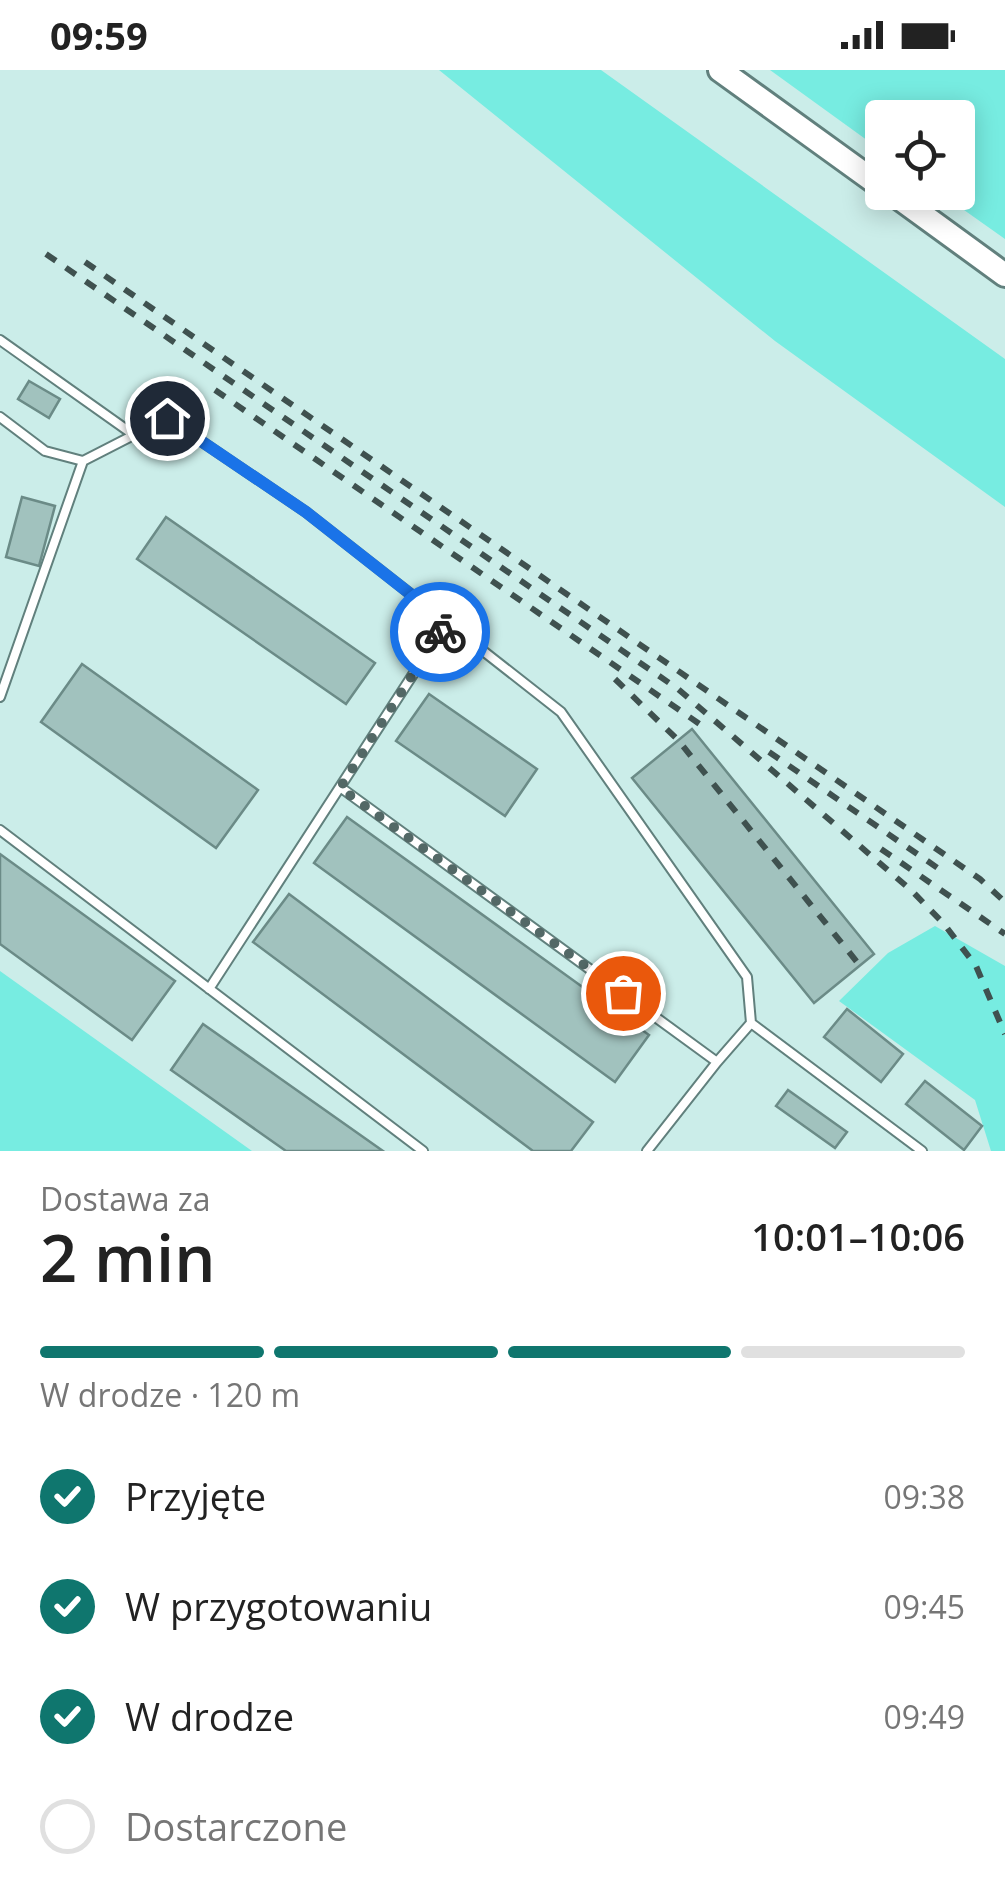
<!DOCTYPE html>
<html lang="pl">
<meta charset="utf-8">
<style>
body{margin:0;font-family:"Open Sans",sans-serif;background:#f2f2f2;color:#222;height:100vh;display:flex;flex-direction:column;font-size:38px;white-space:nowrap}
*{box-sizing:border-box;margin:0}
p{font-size:32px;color:#767676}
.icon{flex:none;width:55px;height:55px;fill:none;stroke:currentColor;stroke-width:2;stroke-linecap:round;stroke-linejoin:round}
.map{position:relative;height:1081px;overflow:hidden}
.details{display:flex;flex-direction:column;background:#fff;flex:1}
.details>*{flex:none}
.tools{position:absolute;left:865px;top:30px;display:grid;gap:20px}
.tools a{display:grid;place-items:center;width:110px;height:110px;border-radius:10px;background:#fff;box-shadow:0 5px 25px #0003;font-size:50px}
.pin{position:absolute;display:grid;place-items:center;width:85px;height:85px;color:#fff;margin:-42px;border:5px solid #fff;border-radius:50%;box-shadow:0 2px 10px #0007}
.courier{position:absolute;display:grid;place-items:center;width:100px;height:100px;margin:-50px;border:8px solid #1a73e8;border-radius:50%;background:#fff;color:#222;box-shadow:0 2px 12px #0007}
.head em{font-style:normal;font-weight:600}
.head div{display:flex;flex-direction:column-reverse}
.head{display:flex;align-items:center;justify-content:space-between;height:170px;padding:0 40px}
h1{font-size:65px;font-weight:600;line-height:75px}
.bar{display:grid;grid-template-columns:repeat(4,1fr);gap:15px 10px;align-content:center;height:120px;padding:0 40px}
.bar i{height:12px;border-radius:8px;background:#e0e0e0}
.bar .on{background:#0f766e}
.bar p{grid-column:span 4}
ol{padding:0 40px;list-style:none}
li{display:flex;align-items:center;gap:30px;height:110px}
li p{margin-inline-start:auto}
li .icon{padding:10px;border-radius:50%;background:#0f766e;color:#fff;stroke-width:4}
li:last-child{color:#767676}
li i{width:55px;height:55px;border:5px solid #e0e0e0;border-radius:50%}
.status{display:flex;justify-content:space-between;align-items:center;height:70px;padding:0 50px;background:#fff;direction:ltr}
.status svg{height:28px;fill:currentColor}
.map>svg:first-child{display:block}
</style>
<div class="status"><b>09:59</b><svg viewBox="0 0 49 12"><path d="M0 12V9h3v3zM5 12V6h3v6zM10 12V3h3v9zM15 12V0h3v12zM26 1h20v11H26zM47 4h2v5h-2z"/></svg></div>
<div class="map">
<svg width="1005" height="1081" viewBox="0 0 1005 1081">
<rect width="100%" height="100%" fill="#cbede9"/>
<!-- green -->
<path fill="#77ece1" d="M439 0H601L1005 289V437L775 271Z
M770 0H1005V169L940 123 958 122V48H882V81Z
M935 856 1005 896V1081H991L975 1030 839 931 888 883Z
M0 901 252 1081H0Z"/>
<!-- building -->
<path fill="#a1c2be" stroke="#6b8b87" stroke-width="2.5" d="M29 311 60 329 49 348 18 329Z
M22 427 55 436 39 496 6 487Z
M166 447 375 593 346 634 137 489Z
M82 594 258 720 216 778 41 652Z
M429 624 537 699 505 746 396 671Z
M692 659 874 884 814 933 632 708Z
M347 747 649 965 615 1012 314 793Z
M0 784 175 911 132 970 0 874Z
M289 824 593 1052 571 1081H533L253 872Z
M847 939 903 984 881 1012 824 967Z
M203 954 383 1081H286L171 1000Z
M925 1011 982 1056 964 1080 906 1034Z
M788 1020 847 1062 835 1078 776 1036Z"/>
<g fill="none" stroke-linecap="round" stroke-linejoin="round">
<!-- service casing -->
<g stroke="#61807d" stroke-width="12">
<path id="service" d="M0 270 134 365
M0 347 45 381 83 391 167 348 306 442 561 642 747 907 751 953 717 992 647 1081
M0 627 83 391
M340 717 717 992
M0 760 423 1081
M209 919 447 552
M751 953 922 1081"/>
</g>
<!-- secondary casing -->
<g stroke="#61807d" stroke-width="28">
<path id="secondary" d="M720 0 882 117
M891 122 1005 205"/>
</g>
<!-- service -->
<use href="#service" stroke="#fff" stroke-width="8"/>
<!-- secondary -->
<use href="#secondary" stroke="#fff" stroke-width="22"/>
<!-- rail -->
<path stroke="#3f514f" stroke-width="6" stroke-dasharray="12 12" stroke-linecap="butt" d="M46 184 678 619 912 821 944 854 976 896 1005 964
M85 192 922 769 980 809 1005 832
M215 320 704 657
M615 609 678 670 857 892
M769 682 942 801
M881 779 1005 864"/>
</g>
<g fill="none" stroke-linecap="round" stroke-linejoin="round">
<!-- done -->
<path stroke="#536866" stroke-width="10" stroke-dasharray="0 18" d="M440 562 340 718 623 923"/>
<!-- route -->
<path stroke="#1a73e8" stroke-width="12" d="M167 348 306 442 446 552 440 562"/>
</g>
</svg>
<div class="tools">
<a><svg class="icon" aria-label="locate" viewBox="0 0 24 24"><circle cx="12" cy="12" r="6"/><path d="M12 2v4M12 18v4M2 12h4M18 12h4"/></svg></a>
</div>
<div class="pin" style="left:623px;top:923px;background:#ea580c"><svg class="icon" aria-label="bag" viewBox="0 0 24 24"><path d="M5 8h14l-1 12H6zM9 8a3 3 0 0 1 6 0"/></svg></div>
<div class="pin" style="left:167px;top:348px;background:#1f2937"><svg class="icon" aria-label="home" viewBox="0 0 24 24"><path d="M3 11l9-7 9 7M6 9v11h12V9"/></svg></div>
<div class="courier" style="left:440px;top:562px"><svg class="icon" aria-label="bike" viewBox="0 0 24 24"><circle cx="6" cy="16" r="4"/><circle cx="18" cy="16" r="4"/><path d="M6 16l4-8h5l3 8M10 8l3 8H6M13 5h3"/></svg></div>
</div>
<section class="details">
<div class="head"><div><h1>2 min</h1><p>Dostawa za</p></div><em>10:01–10:06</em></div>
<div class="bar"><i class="on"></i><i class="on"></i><i class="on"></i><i></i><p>W drodze · 120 m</p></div>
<ol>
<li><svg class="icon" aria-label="check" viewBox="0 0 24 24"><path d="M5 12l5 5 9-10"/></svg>Przyjęte<p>09:38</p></li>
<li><svg class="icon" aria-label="check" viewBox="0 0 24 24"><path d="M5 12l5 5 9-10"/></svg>W przygotowaniu<p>09:45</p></li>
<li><svg class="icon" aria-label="check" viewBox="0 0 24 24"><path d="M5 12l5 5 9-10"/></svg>W drodze<p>09:49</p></li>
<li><i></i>Dostarczone</li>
</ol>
</section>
